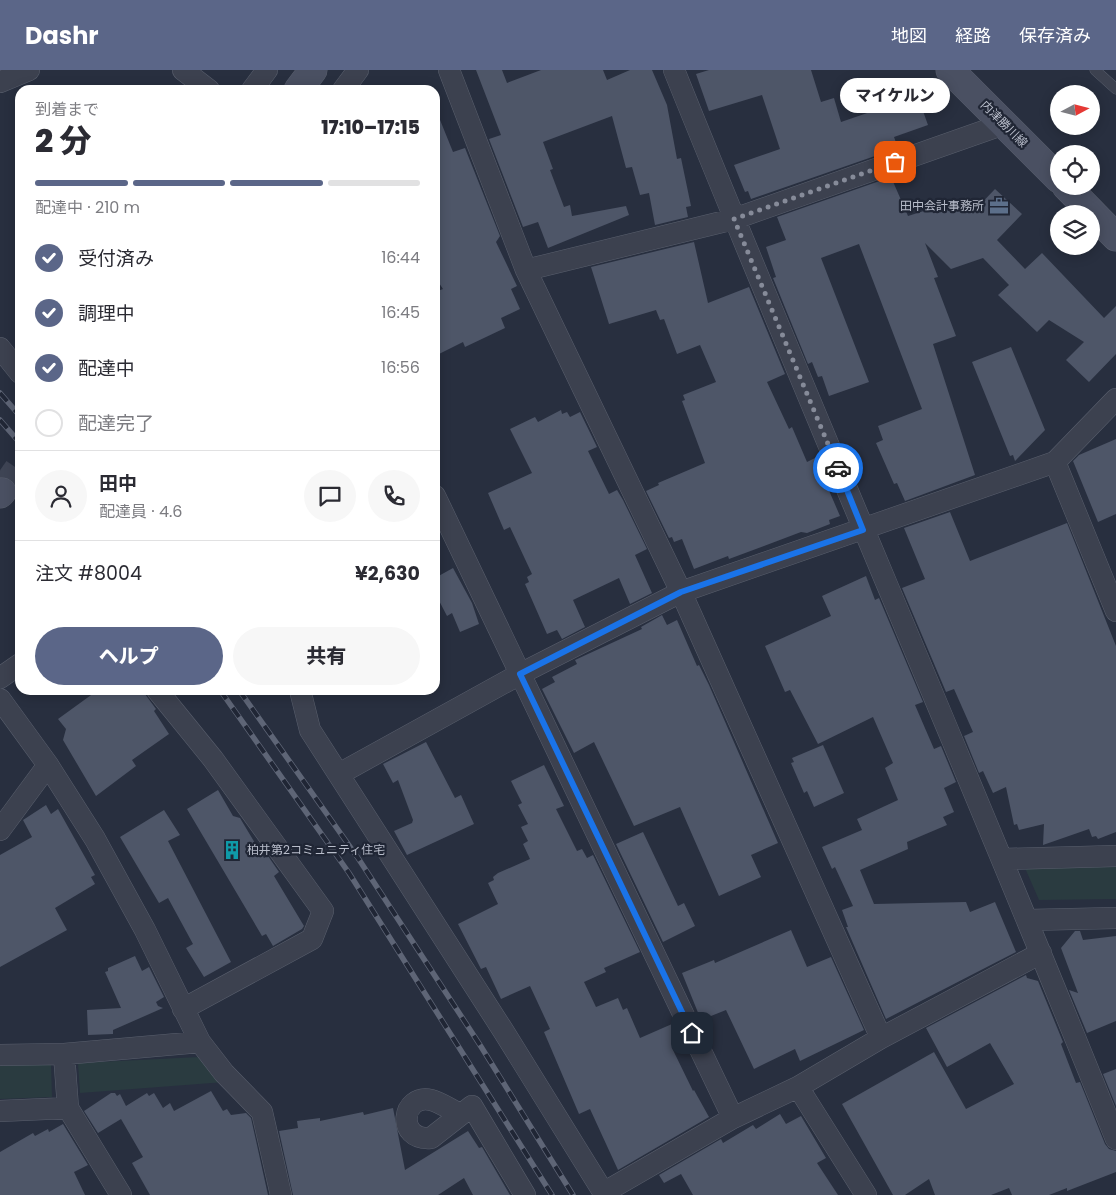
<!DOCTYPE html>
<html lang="ja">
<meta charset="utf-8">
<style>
body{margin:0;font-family:Poppins,"Noto Sans JP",sans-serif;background:#f7f7f7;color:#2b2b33;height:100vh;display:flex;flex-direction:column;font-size:19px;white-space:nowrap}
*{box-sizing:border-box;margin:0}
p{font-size:16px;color:#7c7c81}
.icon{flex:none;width:28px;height:28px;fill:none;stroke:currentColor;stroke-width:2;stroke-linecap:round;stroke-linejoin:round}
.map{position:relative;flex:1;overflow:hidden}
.panel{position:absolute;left:15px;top:15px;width:425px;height:610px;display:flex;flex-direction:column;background:#fff;border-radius:15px;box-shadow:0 2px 12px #0003}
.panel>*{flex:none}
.needle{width:32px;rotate:83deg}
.controls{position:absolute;left:1050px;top:15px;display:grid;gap:10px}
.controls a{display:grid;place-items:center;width:50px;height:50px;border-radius:50%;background:#fff;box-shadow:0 2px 12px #0003;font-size:25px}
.pin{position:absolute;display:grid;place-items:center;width:42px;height:42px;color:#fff;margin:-21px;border-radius:10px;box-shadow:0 2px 8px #0006}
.courier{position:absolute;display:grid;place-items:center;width:50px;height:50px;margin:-25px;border:4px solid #1a73e8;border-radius:50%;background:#fff;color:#222;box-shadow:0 1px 6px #0007}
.bubble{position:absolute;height:35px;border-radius:18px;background:#fff;box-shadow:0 2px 12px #0003;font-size:16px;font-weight:800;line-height:35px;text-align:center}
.overview em{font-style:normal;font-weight:800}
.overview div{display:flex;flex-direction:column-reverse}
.overview{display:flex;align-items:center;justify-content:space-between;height:85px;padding:0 20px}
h1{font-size:32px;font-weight:800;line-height:38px}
.bar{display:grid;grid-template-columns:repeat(4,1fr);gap:8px 5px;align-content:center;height:60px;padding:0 20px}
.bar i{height:6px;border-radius:4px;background:#e1e1e2}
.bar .on{background:#5b6688}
.bar p{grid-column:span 4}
.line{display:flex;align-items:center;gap:12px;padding:0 20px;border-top:1px solid #e1e1e2}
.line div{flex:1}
.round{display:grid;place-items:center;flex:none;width:52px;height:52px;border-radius:26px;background:#f7f7f7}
ol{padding:0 20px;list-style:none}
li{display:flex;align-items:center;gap:15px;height:55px}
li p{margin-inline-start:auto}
li .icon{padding:5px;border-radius:50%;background:#5b6688;color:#fff;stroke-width:4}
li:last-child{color:#7c7c81}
li i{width:28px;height:28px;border:2px solid #e1e1e2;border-radius:50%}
.primary-button{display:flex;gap:10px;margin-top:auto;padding:10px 20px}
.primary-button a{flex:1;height:58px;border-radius:30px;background:#5b6688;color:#fff;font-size:20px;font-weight:800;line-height:58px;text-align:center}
.primary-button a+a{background:#f7f7f7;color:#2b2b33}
header{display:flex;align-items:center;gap:30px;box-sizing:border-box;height:70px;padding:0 25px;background:#5b6688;color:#fff}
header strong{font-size:24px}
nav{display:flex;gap:28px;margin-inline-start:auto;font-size:18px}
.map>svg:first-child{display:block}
</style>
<header>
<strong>Dashr</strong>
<nav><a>地図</a><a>経路</a><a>保存済み</a></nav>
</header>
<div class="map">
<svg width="1116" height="1125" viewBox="0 0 1116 1125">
<rect width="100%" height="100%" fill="#282f3f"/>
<!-- green -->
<path fill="#2a3b40" d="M1116 797V829L1039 830 1025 798Z
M200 987 225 1012 80 1023 78 993Z
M51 993 52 1027 0 1029V995Z"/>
<!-- building -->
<path fill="#4e5668" d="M476 0H502L507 13 541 0H603L607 10 630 0H652L667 35 677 89 681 88 691 136 686 137 688 147 655 155 649 123 640 125 632 97 626 98 612 46 543 72 553 99 550 100 564 137 570 135 572 146 626 136 629 145 548 178 538 152 523 157 489 69 501 65Z
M709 0H811L821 32 834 28 841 52 911 28 913 32 919 30 928 55 894 67 898 78 751 129 748 121 745 122 734 95 780 79 762 25 709 41 696 4Z
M436 40 453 82 465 78 500 166 496 172 517 216 511 219 520 239 501 248 505 258 465 277 463 272 435 286V222L443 219 435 207Z
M891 107 908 146 968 127 973 142 995 119 1022 144 997 170 1025 199 1042 183 1104 248 1116 236V284L1089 312 1066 290 1084 272 1049 250 1037 262 998 225 1009 215 983 188 951 199 925 173 938 207 934 208 956 266 933 274 975 405 905 431 897 413 894 414 876 373 883 370 878 356 922 339 859 174 821 188 869 312 829 326 822 306 818 307 812 292 808 294 773 208 776 207 766 177 786 170 777 147Z
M694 172 708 233 749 217 785 304 767 312 789 359 792 357 807 392 815 388 840 446 829 450 830 454 807 463 801 462 729 489 728 486 694 499 682 469 674 472 672 467 669 468 646 421 659 415 658 413 705 393 682 331 685 330 683 325 716 312 700 275 677 284 664 249 660 250 656 240 609 254 591 197Z
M1011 277 1045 360 1015 391 1013 385 1010 386 972 292Z
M561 340 562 344 567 342 570 347 580 342 597 377 588 381 609 424 617 420 623 430 647 479 635 485 652 523 630 534 619 508 573 530 585 557 562 569 557 560 547 564 525 514 529 512 527 507 532 504 510 457 504 460 488 423 532 403 510 359 535 347 538 352Z
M1116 369V444L1098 452 1073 391 1079 385Z
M950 442 970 491 1067 453 1116 576V762L1098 769 1096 766 1092 767 1089 759 1043 775 1044 754 1019 760 1017 754 1014 755 1006 717 993 723 983 701 979 703 964 666 973 662 954 619 946 622 902 518 925 509 904 458Z
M453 498 472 533 479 554 460 562 452 543 447 546 435 523V508Z
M866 506 875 530 879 528 923 632 915 635 934 679 941 676 956 712 944 718 954 742 943 747 947 755 907 772 908 779 860 800 874 834 966 832 970 842 995 832 1016 882 886 949 846 857H848L842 840 853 836 835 797 832 799 822 777 862 760 857 749 898 730 885 698 893 693 873 647 818 674 790 620 785 622 765 576 831 546 822 526Z
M662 545 667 555 677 550 697 596 699 595 709 615 778 773 751 785 761 807 719 826 680 737 634 756 594 672 574 683 542 619 555 612 552 607 577 594 575 590 642 559 641 557Z
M98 620H142L156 639 154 641 169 664 132 690 136 696 96 726 63 670 66 659 58 649Z
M426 672 455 728 461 725 474 754 407 785 394 761 412 753 413 750 398 710 393 713 383 694Z
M823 675 844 723 814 737 807 721 804 723 791 693 794 692 792 688Z
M544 695 564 736 556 739 577 781 582 779 587 788 593 785 640 882 604 898 606 902 584 912 596 937 618 928 623 940 627 938 640 968 672 954 681 974 672 978 693 1021 694 1020 709 1047 618 1100 590 1039 579 1044 544 962 550 959 530 916 501 929 486 897 481 899 458 854 498 834 488 813 494 810 493 807 498 803 530 789 523 774 528 771 521 757 528 754 518 735 522 733 511 711Z
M218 720 233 746 240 748 264 788 268 786 279 802 274 806 304 856 302 859 273 876 266 864 262 866 187 739Z
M46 735 51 744 58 739 95 805 91 807 95 814 55 838 67 860 0 897V785L32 767 23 750Z
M164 740 180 765 168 771 231 892 204 907 186 878 193 874 168 828 159 833 120 767Z
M643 762 678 836 684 833 695 856 663 872 616 774Z
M791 860 807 897 831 887 864 960 800 991 795 979 754 999 726 940 701 950 682 903 714 890 715 893Z
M1075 861H1080L1083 870 1116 866V951L1087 963 1069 920 1078 923 1061 878Z
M135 886 142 901 149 897 164 927 156 932 158 936 163 938 113 960V964L88 965 87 940 121 938 105 902 108 901V898Z
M1026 905 1027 908 1038 911 1063 972 1061 974 1076 1013 1080 1012 1105 1074 1109 1079 1116 1081V1102L1067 1121V1118L1049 1125H1012L1009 1118 991 1125H935L929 1109 905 1125H893L842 1034 934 982 966 1039 1014 1014 990 973 947 997 926 958Z
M1116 999V1036L1103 1004Z
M211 1021 223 1041 227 1039 231 1045 246 1043 251 1048 268 1125H150L132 1093 143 1087 121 1049 98 1063 84 1041 111 1023H115L117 1026 120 1024 126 1036 147 1023 149 1026 154 1023 163 1038 170 1033 174 1041Z
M393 1038 405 1100 468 1061 479 1078 482 1077 510 1125H473L464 1108 438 1125H293L279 1061 298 1058 297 1051 320 1048V1051L363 1042 364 1045Z
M780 1044 786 1054 801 1046 826 1088 817 1093 838 1125H693L681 1104 664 1113 659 1105 721 1069 723 1073 753 1055 756 1059Z
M63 1054 88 1095 74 1102 85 1125H0V1082L33 1063 35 1066 48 1059 49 1062Z"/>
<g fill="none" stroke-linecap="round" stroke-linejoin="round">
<!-- secondary-tunnel -->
<path stroke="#3e4454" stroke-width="28" stroke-dasharray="28 14" stroke-linecap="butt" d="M2 422 20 396"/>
<!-- lane casing -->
<g stroke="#595f6d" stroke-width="11">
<path id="lane" d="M1095 0 1116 19"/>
</g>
<!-- street casing -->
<g stroke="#595f6d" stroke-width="22">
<path id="street" d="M183 0 209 20
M449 0 526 200 681 522 881 968
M674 0C818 358 973 711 1116 1069
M0 12 29 0
M252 20 267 0
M343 20 358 0
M526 200 734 149 1004 54
M0 278 20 303
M1055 392 1116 541
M435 426 733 1048
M0 608 20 594
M157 620 213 689 323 841 312 869 183 939
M300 620 310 660 504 962 605 1125
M0 629 48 695 95 769 145 860 200 972 224 1003 262 1042 281 1125
M339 704 520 604 681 522 1055 392 1116 329
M0 760 48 695
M1002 789 1116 786
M1028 850 1116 848
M64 984 68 1038 121 1125
M0 985 64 984 200 972
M798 1017 866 1125
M0 1041 68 1038
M460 1044C451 1040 440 1032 431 1030 402 1023 395 1071 431 1068L472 1036 525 1125
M603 1123 733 1048 798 1017 881 968 1041 883"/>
</g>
<!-- secondary casing -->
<g stroke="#595f6d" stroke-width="29">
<path id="secondary" d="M950 0 1059 109
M298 20 313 0
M1066 116 1116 167
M0 424 2 422"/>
</g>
<!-- lane -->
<use href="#lane" stroke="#3c414f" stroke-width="10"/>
<!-- street -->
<use href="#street" stroke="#3c414f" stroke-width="21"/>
<!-- secondary -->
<use href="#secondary" stroke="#4a5062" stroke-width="28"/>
<!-- rail casing -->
<g stroke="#5e6576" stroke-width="5.5">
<path id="rail" d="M0 323 20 346
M0 350 20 373
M220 620 349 803 552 1125
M239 620 358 788 480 975 573 1125"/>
</g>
<!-- rail -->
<use href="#rail" stroke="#202635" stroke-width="4" stroke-dasharray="11" stroke-linecap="butt"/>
</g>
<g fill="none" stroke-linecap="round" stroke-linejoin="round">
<!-- done -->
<path stroke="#868b99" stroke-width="5" stroke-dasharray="0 9" d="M838 398 734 149 895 92"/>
<!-- route -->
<path stroke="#1a73e8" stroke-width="6" d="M692 963 520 604 681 522 863 460 838 398"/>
</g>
<!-- icons -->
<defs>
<g id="office-bare" transform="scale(1.5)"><path d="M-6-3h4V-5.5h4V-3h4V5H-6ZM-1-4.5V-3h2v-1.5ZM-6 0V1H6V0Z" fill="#5c6f8a" stroke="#202635" stroke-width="2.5" paint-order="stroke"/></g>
<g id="building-bare" transform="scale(1.5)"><path d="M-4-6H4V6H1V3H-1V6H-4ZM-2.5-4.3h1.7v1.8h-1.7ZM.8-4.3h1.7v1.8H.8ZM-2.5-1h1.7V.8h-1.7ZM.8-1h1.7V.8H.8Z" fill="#0f9aa8" stroke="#202635" stroke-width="2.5" paint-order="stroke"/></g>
</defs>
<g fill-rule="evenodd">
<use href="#office-bare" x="999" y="136"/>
<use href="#building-bare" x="232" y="780"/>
</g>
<g text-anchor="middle" stroke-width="4.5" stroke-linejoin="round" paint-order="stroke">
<!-- street labels -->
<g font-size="12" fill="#b8bdca" stroke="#202635">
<text transform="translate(1004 54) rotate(45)" y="4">内津勝川線</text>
</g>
<!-- poi labels -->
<g font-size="12" fill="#b8bdca" stroke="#202635" text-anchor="end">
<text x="984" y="140">田中会計事務所</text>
<text x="247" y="784" text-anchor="start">柏井第2コミュニティ住宅</text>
</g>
</g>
</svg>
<div class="controls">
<a><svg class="needle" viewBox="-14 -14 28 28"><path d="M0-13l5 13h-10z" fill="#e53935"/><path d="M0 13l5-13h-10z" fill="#7c7c81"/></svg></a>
<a><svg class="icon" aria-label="locate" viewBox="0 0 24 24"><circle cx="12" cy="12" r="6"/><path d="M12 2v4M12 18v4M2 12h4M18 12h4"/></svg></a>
<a><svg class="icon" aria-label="layers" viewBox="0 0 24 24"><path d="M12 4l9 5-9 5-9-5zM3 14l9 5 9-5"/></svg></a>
</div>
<div class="pin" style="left:895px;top:92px;background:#ea580c"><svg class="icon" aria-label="bag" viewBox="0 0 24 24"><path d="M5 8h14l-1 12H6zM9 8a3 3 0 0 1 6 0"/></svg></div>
<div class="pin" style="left:692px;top:963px;background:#1f2937"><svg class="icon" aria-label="home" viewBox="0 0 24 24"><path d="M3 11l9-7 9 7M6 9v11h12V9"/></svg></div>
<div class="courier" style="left:838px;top:398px"><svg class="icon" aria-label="car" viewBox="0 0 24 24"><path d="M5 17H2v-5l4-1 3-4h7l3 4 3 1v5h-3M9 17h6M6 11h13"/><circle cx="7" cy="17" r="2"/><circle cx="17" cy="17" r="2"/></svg></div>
<div class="bubble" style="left:840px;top:8px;width:110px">マイケルン</div>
<section class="panel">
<div class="overview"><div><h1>2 分</h1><p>到着まで</p></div><em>17:10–17:15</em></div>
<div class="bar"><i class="on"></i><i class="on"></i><i class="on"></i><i></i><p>配達中 · 210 m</p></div>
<ol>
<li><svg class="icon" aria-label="check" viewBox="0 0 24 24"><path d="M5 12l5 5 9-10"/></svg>受付済み<p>16:44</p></li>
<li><svg class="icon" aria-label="check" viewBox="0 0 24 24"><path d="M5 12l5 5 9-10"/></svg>調理中<p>16:45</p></li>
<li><svg class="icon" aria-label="check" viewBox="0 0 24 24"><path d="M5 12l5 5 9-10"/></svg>配達中<p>16:56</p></li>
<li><i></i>配達完了</li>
</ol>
<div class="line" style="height:90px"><a class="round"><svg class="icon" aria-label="person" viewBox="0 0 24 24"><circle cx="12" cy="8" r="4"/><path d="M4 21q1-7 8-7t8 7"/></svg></a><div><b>田中</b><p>配達員 · 4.6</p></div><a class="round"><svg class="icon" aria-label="chat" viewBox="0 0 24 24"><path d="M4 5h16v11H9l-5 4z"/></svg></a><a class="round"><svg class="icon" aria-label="phone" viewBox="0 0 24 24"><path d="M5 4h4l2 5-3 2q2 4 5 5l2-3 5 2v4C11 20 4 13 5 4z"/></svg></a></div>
<div class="line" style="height:65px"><div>注文 #8004</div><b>¥2,630</b></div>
<div class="primary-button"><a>ヘルプ</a><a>共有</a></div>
</section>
</div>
